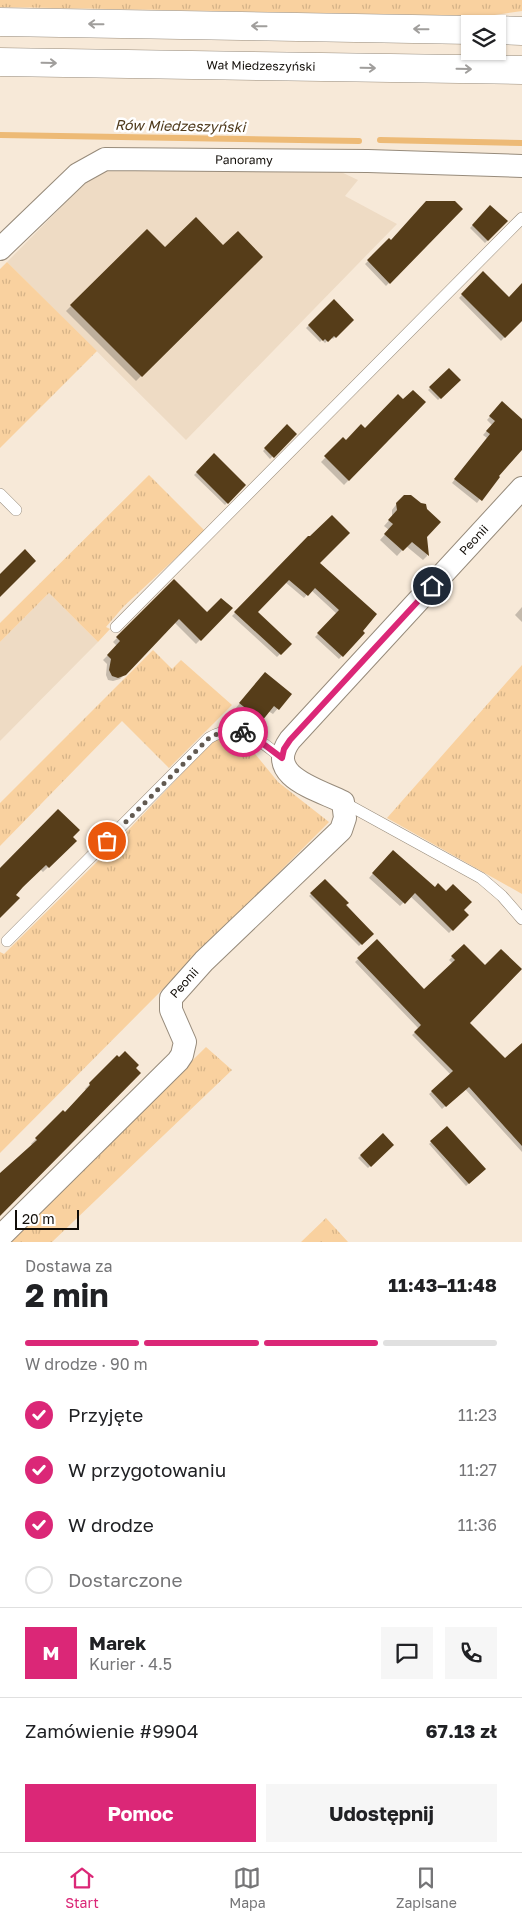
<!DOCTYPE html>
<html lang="pl">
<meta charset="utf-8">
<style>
body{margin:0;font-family:"Golos Text",sans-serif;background:#f6f6f6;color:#202124;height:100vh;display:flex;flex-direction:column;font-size:19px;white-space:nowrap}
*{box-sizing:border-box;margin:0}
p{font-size:16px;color:#757577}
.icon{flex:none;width:28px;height:28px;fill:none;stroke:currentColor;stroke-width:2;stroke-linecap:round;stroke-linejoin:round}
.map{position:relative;height:1242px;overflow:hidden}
.details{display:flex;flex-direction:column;background:#fff;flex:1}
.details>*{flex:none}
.fabs{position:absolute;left:461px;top:15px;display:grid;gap:10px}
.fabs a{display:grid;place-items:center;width:45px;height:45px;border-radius:0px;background:#fff;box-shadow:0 1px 4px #0004;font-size:25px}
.scale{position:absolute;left:15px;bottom:12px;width:64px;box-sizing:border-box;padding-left:5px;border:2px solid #110d08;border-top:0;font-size:14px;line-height:18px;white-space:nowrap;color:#110d08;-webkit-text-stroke:4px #fff;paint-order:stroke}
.pin{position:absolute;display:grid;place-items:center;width:42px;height:42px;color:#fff;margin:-21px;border:2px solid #fff;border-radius:50%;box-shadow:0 1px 5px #0007}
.courier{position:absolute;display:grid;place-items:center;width:50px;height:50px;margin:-25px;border:4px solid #db2777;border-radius:50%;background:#fff;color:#222;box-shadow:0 1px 6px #0007}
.summary em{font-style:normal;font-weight:700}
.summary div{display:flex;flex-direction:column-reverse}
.summary{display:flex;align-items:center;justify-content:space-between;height:85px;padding:0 25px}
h1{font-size:32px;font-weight:700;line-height:38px}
.bar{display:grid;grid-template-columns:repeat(4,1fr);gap:8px 5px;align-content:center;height:60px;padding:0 25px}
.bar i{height:6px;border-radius:4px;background:#e0e0e0}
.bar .active{background:#db2777}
.bar p{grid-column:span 4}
.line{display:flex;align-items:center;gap:12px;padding:0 25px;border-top:1px solid #e0e0e0}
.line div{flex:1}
.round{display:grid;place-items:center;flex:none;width:52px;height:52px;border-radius:0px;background:#f6f6f6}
ol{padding:0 25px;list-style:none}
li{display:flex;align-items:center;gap:15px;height:55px}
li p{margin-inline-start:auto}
li .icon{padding:5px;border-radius:50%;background:#db2777;color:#fff;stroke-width:4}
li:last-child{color:#757577}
li i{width:28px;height:28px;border:2px solid #e0e0e0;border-radius:50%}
.action{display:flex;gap:10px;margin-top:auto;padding:10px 25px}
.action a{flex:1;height:58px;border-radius:0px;background:#db2777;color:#fff;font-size:20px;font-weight:700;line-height:58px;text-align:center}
.action a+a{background:#f6f6f6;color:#202124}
.dock{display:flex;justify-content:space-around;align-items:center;height:70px;border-top:1px solid #e0e0e0;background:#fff;font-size:14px;color:#757577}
.dock a{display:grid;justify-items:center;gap:2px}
.dock .active{color:#db2777}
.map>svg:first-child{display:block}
</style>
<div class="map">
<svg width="522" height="1242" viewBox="0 0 522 1242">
<defs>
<pattern id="grass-tufts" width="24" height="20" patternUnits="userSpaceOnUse" patternTransform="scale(1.25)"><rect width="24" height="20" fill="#f9d19f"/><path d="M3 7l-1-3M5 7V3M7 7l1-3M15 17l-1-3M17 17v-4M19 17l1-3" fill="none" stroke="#d4b287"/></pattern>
</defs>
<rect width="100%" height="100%" fill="#f7e9d8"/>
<!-- built -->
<path fill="#eedbc4" d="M111 167 339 171 358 180 345 196 397 224 186 440 7 262 93 175Z
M49 593 98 642 0 741V642Z"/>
<!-- grass -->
<path fill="url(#grass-tufts)" d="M0 0H522V11L488 16 0 7Z
M7 262 97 351 0 448V269Z
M149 475 205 531 124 606 106 627 110 629 98 642 49 593 0 642V623Z
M153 650 172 669 181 660 232 705 169 768 122 721 0 846V803Z
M522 665V894L387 818Z
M243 739 278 782 329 822 0 1153V952L4 954 113 846 214 740Z
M206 1047 232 1070 52 1242H8Z
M326 1218 348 1242H301Z"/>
<!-- shadow -->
<path fill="#0003" d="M490 207 506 222 485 243 470 228Z
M147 230 165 249 223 247 261 257 136 381 66 311Z
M438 232 386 286 365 264 389 240 391 242Z
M483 273 509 299 522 285V319L501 341 459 298Z
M334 301 353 320 333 339 331 337 325 343 322 340 320 342 306 328Z
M449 369 459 380 438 400 428 390Z
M424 402 344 485 321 462 344 439 346 441 365 430Z
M502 403 522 421V448L497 476 477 503 452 483 487 438 483 435 492 425 487 420Z
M287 426 295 434 270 459 263 451Z
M214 455 244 485 225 505 194 475Z
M399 501 426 510 427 556 423 560 406 546 397 556 380 540 389 530 384 526 392 517V510Z
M305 541 363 633 339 659 315 637 337 614 311 590 304 598 285 582 256 612 290 644 277 657 232 616Z
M174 581 207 614 231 608 196 644 174 622 120 679 113 681 108 680 106 675 107 664 103 660 117 646 113 642Z
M522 607V622L515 615Z
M260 679 290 694 273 714 268 711 256 725 235 709Z
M71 837 75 841 43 872 40 869 15 895 0 917V869Z
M389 855 467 915 449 933 410 896 400 906 369 878Z
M325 880 372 934 359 946 309 896Z
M377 941 424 991 453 964 449 960 464 945 485 967 501 950 521 970 468 1023 505 1059 522 1044V1152L465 1089 442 1109 429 1094 451 1075 412 1035 419 1029 355 962Z
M117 1057 0 1214V1175L32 1145 31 1144 63 1111 65 1113 86 1090 85 1089Z
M447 1128 485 1169 466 1186 429 1144Z
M383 1134 392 1145 368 1168 358 1158Z"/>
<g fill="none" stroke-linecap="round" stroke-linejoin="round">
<!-- stream -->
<path stroke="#edba76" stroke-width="6" d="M0 135 359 141
M380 140 522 143"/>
</g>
<!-- building -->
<path fill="#563d19" d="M426 201H455L463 209 390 284 367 260 389 238 391 240Z
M490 205 508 221 488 241 472 225Z
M196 217 223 245 238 231 263 257 142 377 70 305 147 229 165 247Z
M483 271 509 297 522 283V321L505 338 461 294Z
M334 299 354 320 336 338 334 336 328 342 325 339 323 341 308 325Z
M449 368 461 380 441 399 429 387Z
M413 390 426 402 349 481 324 456 343 437 346 440 361 424 365 428 398 394 403 399Z
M502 401 522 419V450L499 476 500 477 482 501 454 479 490 434 486 431 495 421 489 416Z
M287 424 297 434 274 458 264 448Z
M214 453 246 485 228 504 196 472Z
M404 495H411L421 503 426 504 427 509 441 522 427 537 429 556 412 542 403 551 384 534 393 524 388 520 397 510 396 503Z
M332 515 350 533 320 563 377 614 363 631 365 633 343 657 317 633 339 610 315 588 308 596 289 580 258 612 292 644 281 655 234 612 308 536H310Z
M25 549 36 561 0 597V574Z
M174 579 207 612 221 598 233 608 201 641 179 619 126 675 118 678 112 676 109 670 111 659 107 655 120 641 116 637Z
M265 672 292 694 279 710 274 706 262 721 239 703Z
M58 809 80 830 73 837 77 841 49 868 46 865 23 887 16 895 20 898 0 918V868Z
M393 850 435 887 438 883 446 891 453 884 472 902 464 910 469 915 453 931 415 893 405 904 372 873Z
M325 879 349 903 346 905 374 934 362 945 310 893Z
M377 939 424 989 455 960 451 956 464 944 485 965 501 949 522 969 470 1023 505 1058 522 1043V1146L469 1087 446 1107 431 1091 453 1071 414 1032 421 1025 357 958Z
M125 1051 139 1065 136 1068 141 1073 0 1216V1173L37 1140 35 1138 63 1110 65 1112 90 1085 89 1083 117 1055 119 1057Z
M447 1126 486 1169 469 1184 430 1141Z
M383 1133 394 1145 371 1167 360 1155Z"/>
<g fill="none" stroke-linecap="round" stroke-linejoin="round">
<!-- lane casing -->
<g stroke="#978b7b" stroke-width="12">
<path id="lane" d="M0 494 16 510
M116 627 522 218
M343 802 481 878 502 896 522 919
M7 941 209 738C241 720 257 739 282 758"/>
</g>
<!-- street casing -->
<g stroke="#978b7b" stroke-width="24">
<g id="street">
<path id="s1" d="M0 249 78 174 105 159 368 161 522 166"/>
<path id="s2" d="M0 1237 178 1061 182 1055 185 1042 171 1010V998L204 961 341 830 345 818 343 802C317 789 264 776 290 740L522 488"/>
</g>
</g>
<!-- secondary casing -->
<g stroke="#978b7b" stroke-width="29">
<g id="secondary">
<path d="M0 22 470 30"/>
<path d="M498 30 522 31"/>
<path id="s3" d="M0 62 522 70"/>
</g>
</g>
<!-- lane -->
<use href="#lane" stroke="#fff" stroke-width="11"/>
<!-- street -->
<use href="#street" stroke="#fff" stroke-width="22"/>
<!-- secondary -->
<use href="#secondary" stroke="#fff" stroke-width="28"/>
</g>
<!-- one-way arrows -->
<defs><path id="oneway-shaft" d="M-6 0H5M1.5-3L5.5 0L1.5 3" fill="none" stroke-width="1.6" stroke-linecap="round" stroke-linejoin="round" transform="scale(1.25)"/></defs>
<g stroke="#a09e9c">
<use href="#oneway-shaft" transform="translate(96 24) rotate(-179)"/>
<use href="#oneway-shaft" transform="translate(259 26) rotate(-179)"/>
<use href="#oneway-shaft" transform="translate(421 29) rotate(-179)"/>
<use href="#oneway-shaft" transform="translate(49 63) rotate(1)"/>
<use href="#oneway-shaft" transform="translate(368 68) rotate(1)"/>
<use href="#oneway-shaft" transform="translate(464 69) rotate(1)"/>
</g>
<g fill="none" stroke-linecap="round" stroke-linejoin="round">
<!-- done -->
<path stroke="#625a51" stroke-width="5" stroke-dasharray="0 9" d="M107 841 209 738C220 732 231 728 243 732"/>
<!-- route -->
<path stroke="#db2777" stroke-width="6" d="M243 732 254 737 282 758 284 749 290 740 432 586"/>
</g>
<g text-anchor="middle" stroke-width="5" stroke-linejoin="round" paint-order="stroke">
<!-- street labels -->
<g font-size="12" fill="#110d08" stroke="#fff">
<text dy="4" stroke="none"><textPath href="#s3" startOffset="261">Wał Miedzeszyński</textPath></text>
<text dy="4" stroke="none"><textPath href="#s1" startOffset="278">Panoramy</textPath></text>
<text dy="4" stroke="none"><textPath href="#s2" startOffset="955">Peonii</textPath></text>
<text dy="4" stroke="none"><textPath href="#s2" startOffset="338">Peonii</textPath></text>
</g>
<!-- water labels -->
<g font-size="14" font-style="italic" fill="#4f3a1c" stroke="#fff">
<text transform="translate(180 126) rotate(1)" y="5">Rów Miedzeszyński</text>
</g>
</g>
</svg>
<div class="fabs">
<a><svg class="icon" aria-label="layers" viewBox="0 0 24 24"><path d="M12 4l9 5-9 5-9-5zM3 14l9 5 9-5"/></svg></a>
</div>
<div class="scale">20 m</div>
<div class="pin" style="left:107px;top:841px;background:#ea580c"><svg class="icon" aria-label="bag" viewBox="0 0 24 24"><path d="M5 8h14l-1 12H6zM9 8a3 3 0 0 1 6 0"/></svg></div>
<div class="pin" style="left:432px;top:586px;background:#1f2937"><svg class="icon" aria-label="home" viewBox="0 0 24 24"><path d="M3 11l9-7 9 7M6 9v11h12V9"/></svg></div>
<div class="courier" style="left:243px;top:732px"><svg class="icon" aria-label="bike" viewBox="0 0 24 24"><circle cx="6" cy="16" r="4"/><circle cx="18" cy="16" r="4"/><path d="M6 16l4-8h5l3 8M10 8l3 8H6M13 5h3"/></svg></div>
</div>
<section class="details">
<div class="summary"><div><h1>2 min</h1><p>Dostawa za</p></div><em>11:43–11:48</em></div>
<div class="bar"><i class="active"></i><i class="active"></i><i class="active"></i><i></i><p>W drodze · 90 m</p></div>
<ol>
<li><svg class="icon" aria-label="check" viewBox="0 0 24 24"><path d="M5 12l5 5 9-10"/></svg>Przyjęte<p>11:23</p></li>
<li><svg class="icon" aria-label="check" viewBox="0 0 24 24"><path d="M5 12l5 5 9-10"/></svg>W przygotowaniu<p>11:27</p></li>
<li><svg class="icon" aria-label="check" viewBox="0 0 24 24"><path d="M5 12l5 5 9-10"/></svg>W drodze<p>11:36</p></li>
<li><i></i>Dostarczone</li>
</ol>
<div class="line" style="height:90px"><b class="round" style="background:#db2777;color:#fff">M</b><div><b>Marek</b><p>Kurier · 4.5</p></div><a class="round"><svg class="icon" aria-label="chat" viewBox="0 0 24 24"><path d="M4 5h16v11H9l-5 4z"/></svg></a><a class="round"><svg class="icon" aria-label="phone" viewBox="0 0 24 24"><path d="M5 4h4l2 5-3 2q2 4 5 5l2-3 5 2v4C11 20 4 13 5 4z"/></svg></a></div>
<div class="line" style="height:65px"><div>Zamówienie #9904</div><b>67.13 zł</b></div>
<div class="action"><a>Pomoc</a><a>Udostępnij</a></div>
</section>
<nav class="dock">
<a class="active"><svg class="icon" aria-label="home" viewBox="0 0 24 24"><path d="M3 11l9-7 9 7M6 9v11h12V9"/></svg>Start</a>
<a><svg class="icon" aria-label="map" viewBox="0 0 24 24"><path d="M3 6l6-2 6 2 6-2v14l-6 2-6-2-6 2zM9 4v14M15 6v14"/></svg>Mapa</a>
<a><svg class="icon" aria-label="saved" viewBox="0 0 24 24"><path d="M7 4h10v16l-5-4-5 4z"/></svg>Zapisane</a>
</nav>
